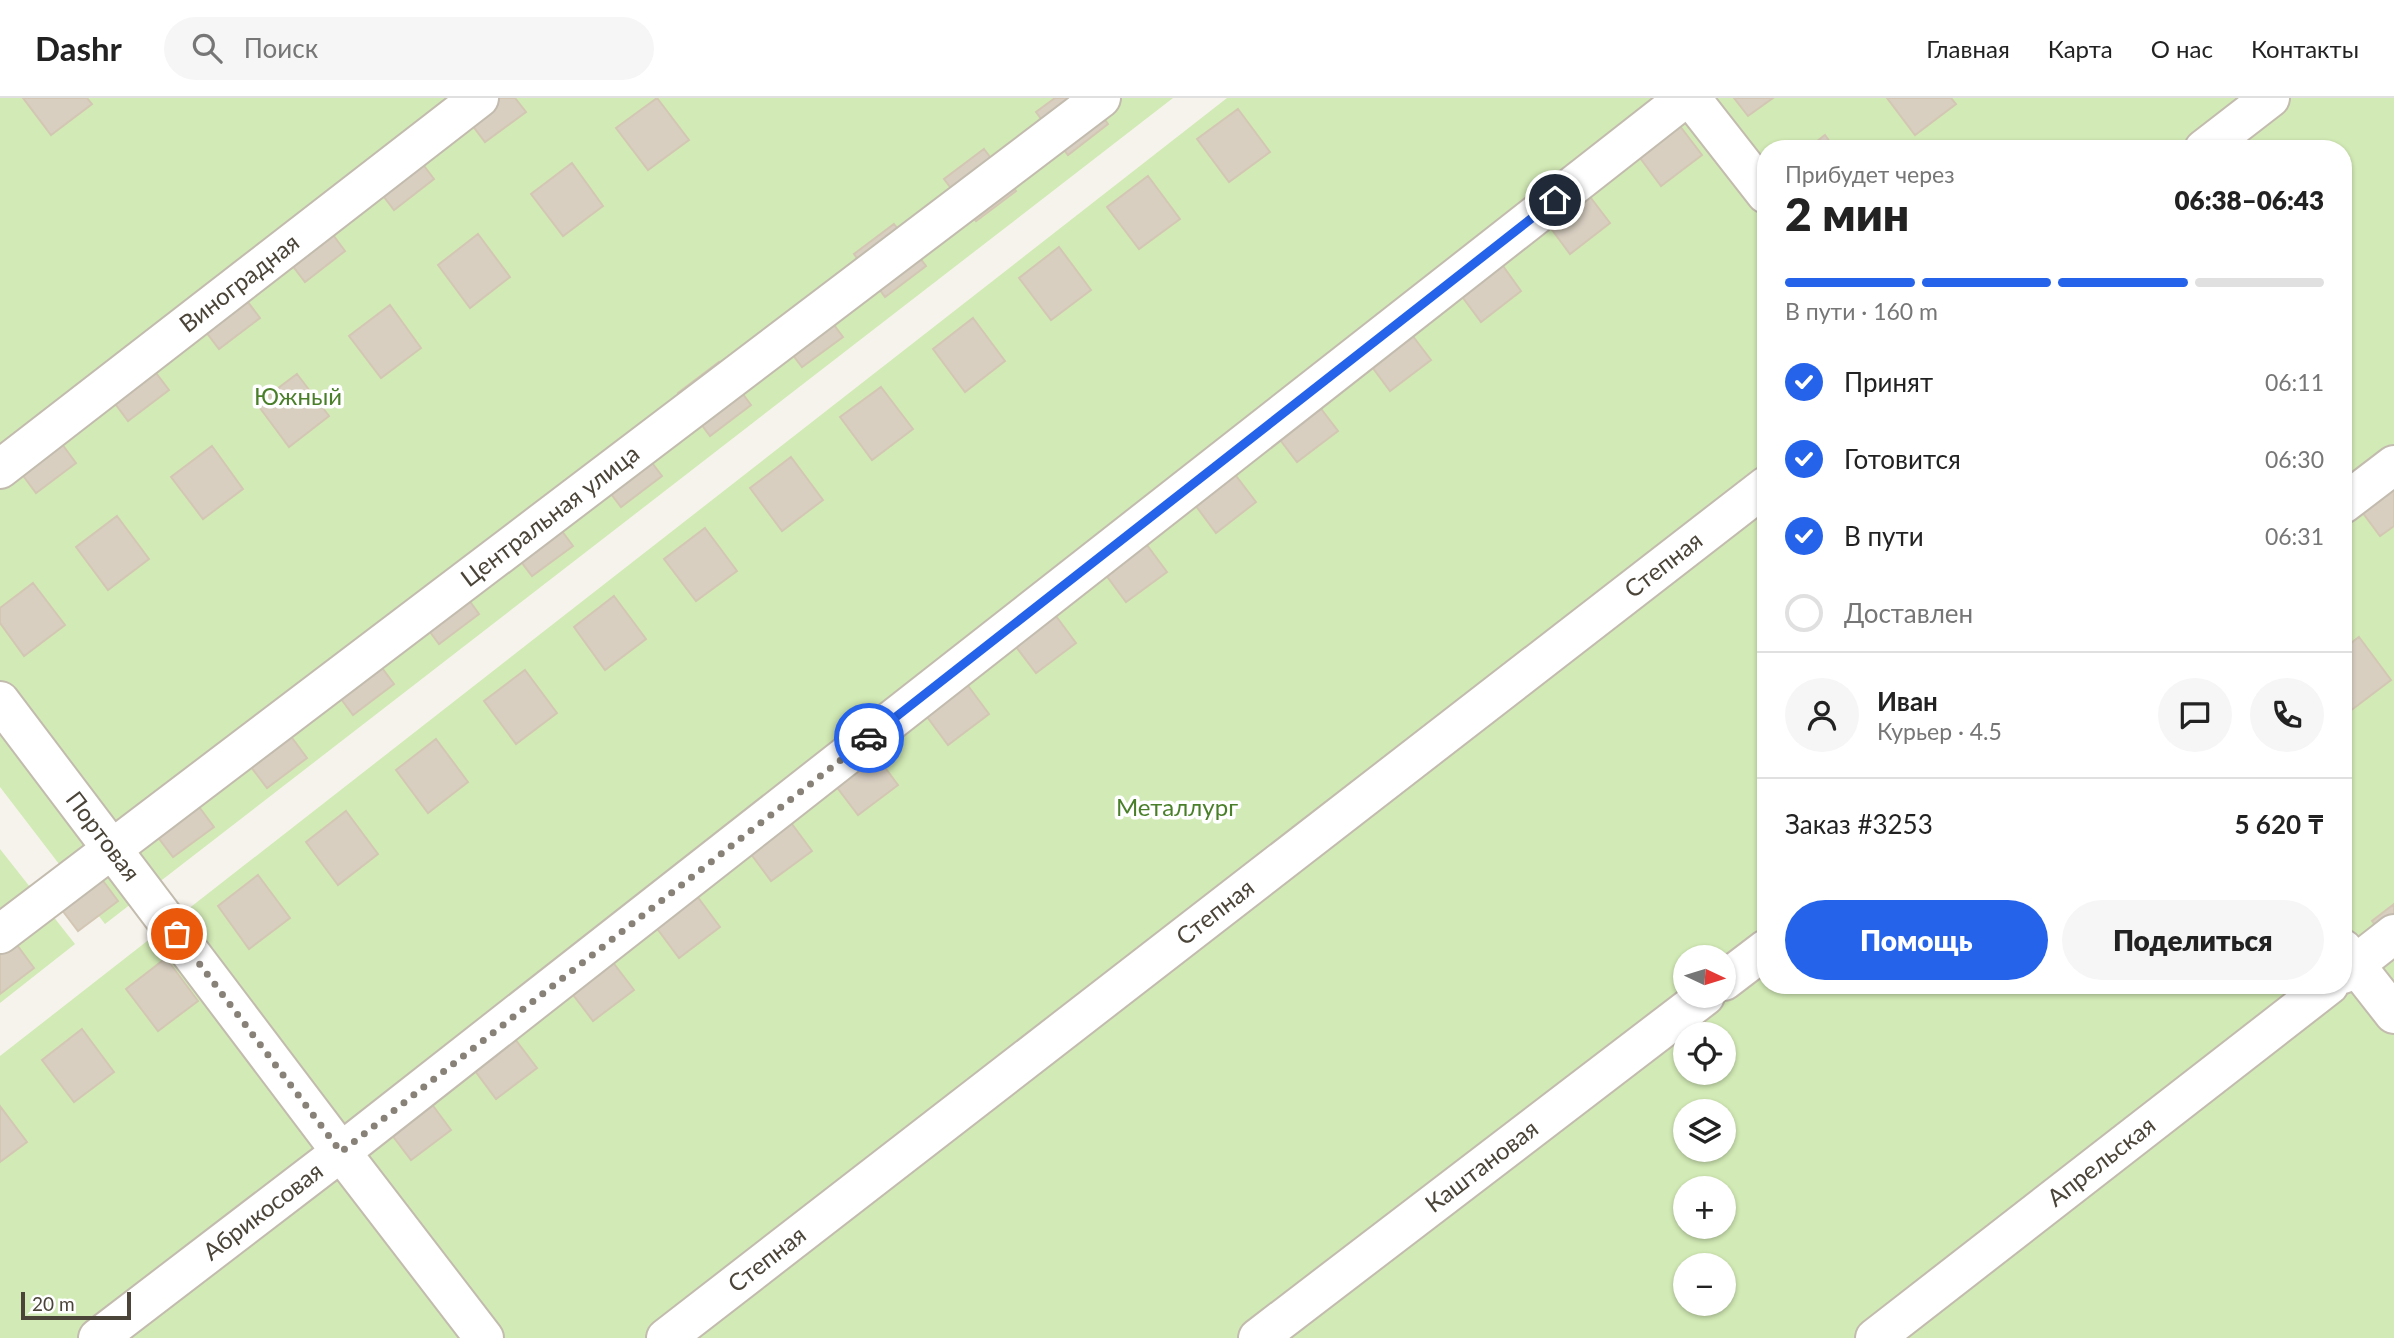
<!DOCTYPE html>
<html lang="ru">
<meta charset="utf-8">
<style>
body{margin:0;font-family:Lato,sans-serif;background:#f6f6f6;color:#222;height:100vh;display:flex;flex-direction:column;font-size:26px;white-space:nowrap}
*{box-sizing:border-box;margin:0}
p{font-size:23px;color:#767676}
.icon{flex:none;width:38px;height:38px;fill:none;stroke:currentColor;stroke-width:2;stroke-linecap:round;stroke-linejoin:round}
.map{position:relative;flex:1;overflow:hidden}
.details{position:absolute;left:1757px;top:42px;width:595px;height:854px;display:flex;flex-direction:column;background:#fff;border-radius:28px;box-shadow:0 2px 5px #0004}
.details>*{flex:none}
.needle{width:46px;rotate:94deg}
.buttons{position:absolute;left:1673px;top:847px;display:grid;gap:14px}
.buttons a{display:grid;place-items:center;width:63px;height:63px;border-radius:50%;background:#fff;box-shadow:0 2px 5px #0004;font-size:35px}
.scale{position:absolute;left:21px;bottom:18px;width:110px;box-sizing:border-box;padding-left:7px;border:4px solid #4b4439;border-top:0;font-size:19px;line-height:24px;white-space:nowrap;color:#4b4439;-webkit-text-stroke:5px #fff;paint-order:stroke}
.pin{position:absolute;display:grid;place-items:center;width:60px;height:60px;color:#fff;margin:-30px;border:4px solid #fff;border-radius:50%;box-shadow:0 2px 7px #0007}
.courier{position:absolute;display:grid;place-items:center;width:70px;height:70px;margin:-35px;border:5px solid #2563eb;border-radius:50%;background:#fff;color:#222;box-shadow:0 2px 9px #0007}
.summary em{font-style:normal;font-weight:800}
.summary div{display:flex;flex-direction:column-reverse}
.summary{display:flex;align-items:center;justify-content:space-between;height:119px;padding:0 28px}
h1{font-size:46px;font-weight:800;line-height:52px}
.bar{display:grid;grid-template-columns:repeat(4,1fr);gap:10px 7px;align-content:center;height:84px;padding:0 28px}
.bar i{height:9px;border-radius:5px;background:#e0e0e0}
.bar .selected{background:#2563eb}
.bar p{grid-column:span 4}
.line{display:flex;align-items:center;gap:18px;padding:0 28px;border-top:2px solid #e0e0e0}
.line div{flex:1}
.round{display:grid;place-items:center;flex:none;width:74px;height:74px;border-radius:37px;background:#f6f6f6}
ol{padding:0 28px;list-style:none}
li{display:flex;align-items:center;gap:21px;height:77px}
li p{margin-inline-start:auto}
li .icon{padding:7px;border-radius:50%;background:#2563eb;color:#fff;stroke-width:4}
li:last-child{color:#767676}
li i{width:38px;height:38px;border:4px solid #e0e0e0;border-radius:50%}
.primary-button{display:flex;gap:14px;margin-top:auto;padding:14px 28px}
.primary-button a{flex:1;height:80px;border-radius:42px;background:#2563eb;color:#fff;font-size:28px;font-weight:800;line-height:80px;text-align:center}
.primary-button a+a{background:#f6f6f6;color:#222}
header{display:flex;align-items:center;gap:42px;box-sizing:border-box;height:98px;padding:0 35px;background:#fff;border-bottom:2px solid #e0e0e0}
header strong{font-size:33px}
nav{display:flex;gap:38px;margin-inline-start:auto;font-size:24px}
.search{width:490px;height:63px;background:#f6f6f6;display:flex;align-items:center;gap:18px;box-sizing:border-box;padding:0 24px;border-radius:38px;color:#767676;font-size:26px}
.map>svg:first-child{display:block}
</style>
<header>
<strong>Dashr</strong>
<div class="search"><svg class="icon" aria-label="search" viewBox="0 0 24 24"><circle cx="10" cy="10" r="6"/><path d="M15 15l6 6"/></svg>Поиск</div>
<nav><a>Главная</a><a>Карта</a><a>О нас</a><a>Контакты</a></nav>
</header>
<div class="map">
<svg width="2394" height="1240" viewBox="0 0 2394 1240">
<rect width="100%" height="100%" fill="#f6f3ec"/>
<!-- green -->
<path fill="#d2eab5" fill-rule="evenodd" d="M0 0H1173L105 826 0 689Z
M1227 0H2394V1240H0V958ZM1766 51H2343V887H1766ZM1685 859H1724V898H1685ZM1685 936H1724V975H1685ZM1685 1013H1724V1052H1685ZM1685 1090H1724V1129H1685ZM1685 1167H1724V1206H1685Z
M0 751 75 846 0 905Z"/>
<!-- building -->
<path fill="#d8cfc1" stroke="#d3c7b4" stroke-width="2" d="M23 0H87L92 6 51 37Z
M456 0H515L526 14 485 44 453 2Z
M657 0 689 42 648 72 616 30Z
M1055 0H1089L1108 26 1068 57 1036 14Z
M1734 0H1773L1748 18Z
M1887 0H1951L1956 6 1915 37Z
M1238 11 1270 54 1229 84 1197 41Z
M1670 15 1702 57 1661 88 1629 45Z
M1825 37 1835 51H1807Z
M402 39 434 81 394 112 362 70Z
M984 51 1016 93 976 123 944 81Z
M572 65 603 108 563 138 531 96Z
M1148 78 1180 121 1139 151 1107 109Z
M1578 83 1610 125 1570 156 1538 113Z
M313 110 345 153 305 184 272 141Z
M894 126 926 168 885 199 854 156Z
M478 136 510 179 470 210 438 167Z
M1059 149 1091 192 1051 222 1019 180Z
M1490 150 1521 193 1481 224 1449 181Z
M228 178 260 220 219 251 187 209Z
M811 196 843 239 802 269 770 227Z
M390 207 421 250 381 280 349 238Z
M973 220 1005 263 965 294 933 251Z
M1399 220 1431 262 1390 293 1358 250Z
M137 250 169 292 128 323 96 280Z
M719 264 751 307 710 338 678 295Z
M297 276 329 318 289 349 257 306Z
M881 289 913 331 872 362 840 319Z
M1306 291 1338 333 1297 364 1265 322Z
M44 322 76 365 36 395 4 352Z
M630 336 662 378 621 409 589 367Z
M212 348 243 391 203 421 171 379Z
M791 359 823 402 782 433 750 390Z
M1224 362 1256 404 1216 435 1184 392Z
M2394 371V428L2380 438 2348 395Z
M541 405 573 448 532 478 500 436Z
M117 418 149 461 108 492 76 449Z
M705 430 737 473 696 503 664 461Z
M1135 431 1167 474 1126 504 1094 461Z
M448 473 479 516 439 546 407 503Z
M33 485 65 527 24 558 0 525V510Z
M614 498 646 541 605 572 574 529Z
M1044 502 1076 545 1036 575 1004 533Z
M2359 539 2391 582 2350 613 2343 603V551Z
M362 543 394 586 353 617 321 574Z
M525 572 557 615 516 646 484 603Z
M957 573 989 616 948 647 916 604Z
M275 617 307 660 267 690 235 648Z
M436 641 468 684 428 715 396 672Z
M866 644 898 687 858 717 826 675Z
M182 686 214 729 173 759 141 717Z
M780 710 812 753 771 783 739 740Z
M346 713 378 756 338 787 306 744Z
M86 760 118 803 78 833 46 791Z
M258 777 290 820 249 851 218 808Z
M688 786 720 829 679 860 647 817Z
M2394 806V851L2372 823Z
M3 828 34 870 0 896V830Z
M602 850 634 892 593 923 561 881Z
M166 860 198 903 158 933 126 891Z
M505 928 537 970 496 1001 464 958Z
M82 931 114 974 74 1004 42 962Z
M419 989 451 1032 411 1062 379 1020Z
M0 1008 27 1044 0 1064Z"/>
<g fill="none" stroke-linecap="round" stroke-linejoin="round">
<!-- street casing -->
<g stroke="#c2bbae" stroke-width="42">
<g id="street">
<path d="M1691 0 1766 96"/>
<path d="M2204 51 2270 0"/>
<path id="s1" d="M0 371 479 0"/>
<path d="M2343 406 2394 367"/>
<path id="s2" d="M0 603 341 1054 484 1240"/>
<path id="s3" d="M0 836 1101 0"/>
<path d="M2343 851 2394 916"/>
<path d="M2343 876 2394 836"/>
<path d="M1724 883 1766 851"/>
<path id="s4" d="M98 1240 341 1054 1685 0"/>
<path id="s5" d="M666 1240 1766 388"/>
<path id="s6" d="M1258 1240 1705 898"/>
<path id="s7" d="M1875 1240 2329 887"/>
</g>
</g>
<!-- street -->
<use href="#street" stroke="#fff" stroke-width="38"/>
</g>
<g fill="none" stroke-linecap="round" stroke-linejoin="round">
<!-- done -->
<path stroke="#878178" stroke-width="7" stroke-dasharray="0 12.6" d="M177 836 341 1054 869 640"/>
<!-- route -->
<path stroke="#2563eb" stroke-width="9" d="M869 640 1555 102"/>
</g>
<g text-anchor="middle" stroke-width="7" stroke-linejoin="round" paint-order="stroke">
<!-- street labels -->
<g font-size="24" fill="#4b4439" stroke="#fff">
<text dy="8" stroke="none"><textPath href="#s1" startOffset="303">Виноградная</textPath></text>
<text dy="8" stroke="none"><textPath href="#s3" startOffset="691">Центральная улица</textPath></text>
<text dy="8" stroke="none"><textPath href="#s5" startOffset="1262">Степная</textPath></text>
<text dy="8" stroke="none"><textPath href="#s2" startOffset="170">Портовая</textPath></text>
<text dy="8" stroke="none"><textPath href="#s5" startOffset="695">Степная</textPath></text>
<text dy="8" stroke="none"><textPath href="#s7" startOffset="287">Апрельская</textPath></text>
<text dy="8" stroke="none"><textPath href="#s6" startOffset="282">Каштановая</textPath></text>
<text dy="8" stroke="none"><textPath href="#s4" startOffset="208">Абрикосовая</textPath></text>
<text dy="8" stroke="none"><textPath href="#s5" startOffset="128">Степная</textPath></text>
</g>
<!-- park labels -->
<g font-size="24" fill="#4a7f2a" stroke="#fff">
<text x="298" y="307">Южный</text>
<text x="1177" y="718">Металлург</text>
</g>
</g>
</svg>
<div class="buttons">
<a><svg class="needle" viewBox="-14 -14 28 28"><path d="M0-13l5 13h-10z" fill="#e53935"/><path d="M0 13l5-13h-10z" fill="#767676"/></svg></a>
<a><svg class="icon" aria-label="locate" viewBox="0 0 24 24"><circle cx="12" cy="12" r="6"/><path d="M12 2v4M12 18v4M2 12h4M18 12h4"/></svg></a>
<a><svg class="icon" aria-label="layers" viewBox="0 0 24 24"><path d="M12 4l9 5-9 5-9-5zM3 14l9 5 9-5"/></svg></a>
<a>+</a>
<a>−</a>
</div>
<div class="scale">20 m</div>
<div class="pin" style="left:177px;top:836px;background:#ea580c"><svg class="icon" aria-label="bag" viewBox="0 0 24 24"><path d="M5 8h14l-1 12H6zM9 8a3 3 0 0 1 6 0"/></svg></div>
<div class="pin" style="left:1555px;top:102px;background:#1f2937"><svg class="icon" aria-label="home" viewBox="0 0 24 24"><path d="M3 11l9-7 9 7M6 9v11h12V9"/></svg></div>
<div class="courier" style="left:869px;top:640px"><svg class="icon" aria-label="car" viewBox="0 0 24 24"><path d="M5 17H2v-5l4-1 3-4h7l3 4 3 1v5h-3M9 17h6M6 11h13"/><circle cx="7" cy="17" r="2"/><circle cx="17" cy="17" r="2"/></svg></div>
<section class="details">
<div class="summary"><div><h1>2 мин</h1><p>Прибудет через</p></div><em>06:38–06:43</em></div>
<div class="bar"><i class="selected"></i><i class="selected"></i><i class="selected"></i><i></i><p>В пути · 160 m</p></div>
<ol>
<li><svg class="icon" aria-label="check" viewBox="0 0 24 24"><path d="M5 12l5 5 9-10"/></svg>Принят<p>06:11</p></li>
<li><svg class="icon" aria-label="check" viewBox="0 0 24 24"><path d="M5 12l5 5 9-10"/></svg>Готовится<p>06:30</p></li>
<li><svg class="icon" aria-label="check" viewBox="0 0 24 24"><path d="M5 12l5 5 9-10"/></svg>В пути<p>06:31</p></li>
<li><i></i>Доставлен</li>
</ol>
<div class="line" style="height:126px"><a class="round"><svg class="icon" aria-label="person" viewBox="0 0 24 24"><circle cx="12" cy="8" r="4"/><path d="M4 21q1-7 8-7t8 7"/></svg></a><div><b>Иван</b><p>Курьер · 4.5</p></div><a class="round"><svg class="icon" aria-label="chat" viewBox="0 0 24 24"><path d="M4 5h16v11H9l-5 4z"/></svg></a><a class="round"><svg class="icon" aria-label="phone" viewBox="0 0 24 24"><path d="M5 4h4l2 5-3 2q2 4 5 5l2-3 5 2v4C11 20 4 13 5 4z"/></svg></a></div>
<div class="line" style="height:91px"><div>Заказ #3253</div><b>5 620 ₸</b></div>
<div class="primary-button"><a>Помощь</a><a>Поделиться</a></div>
</section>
</div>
